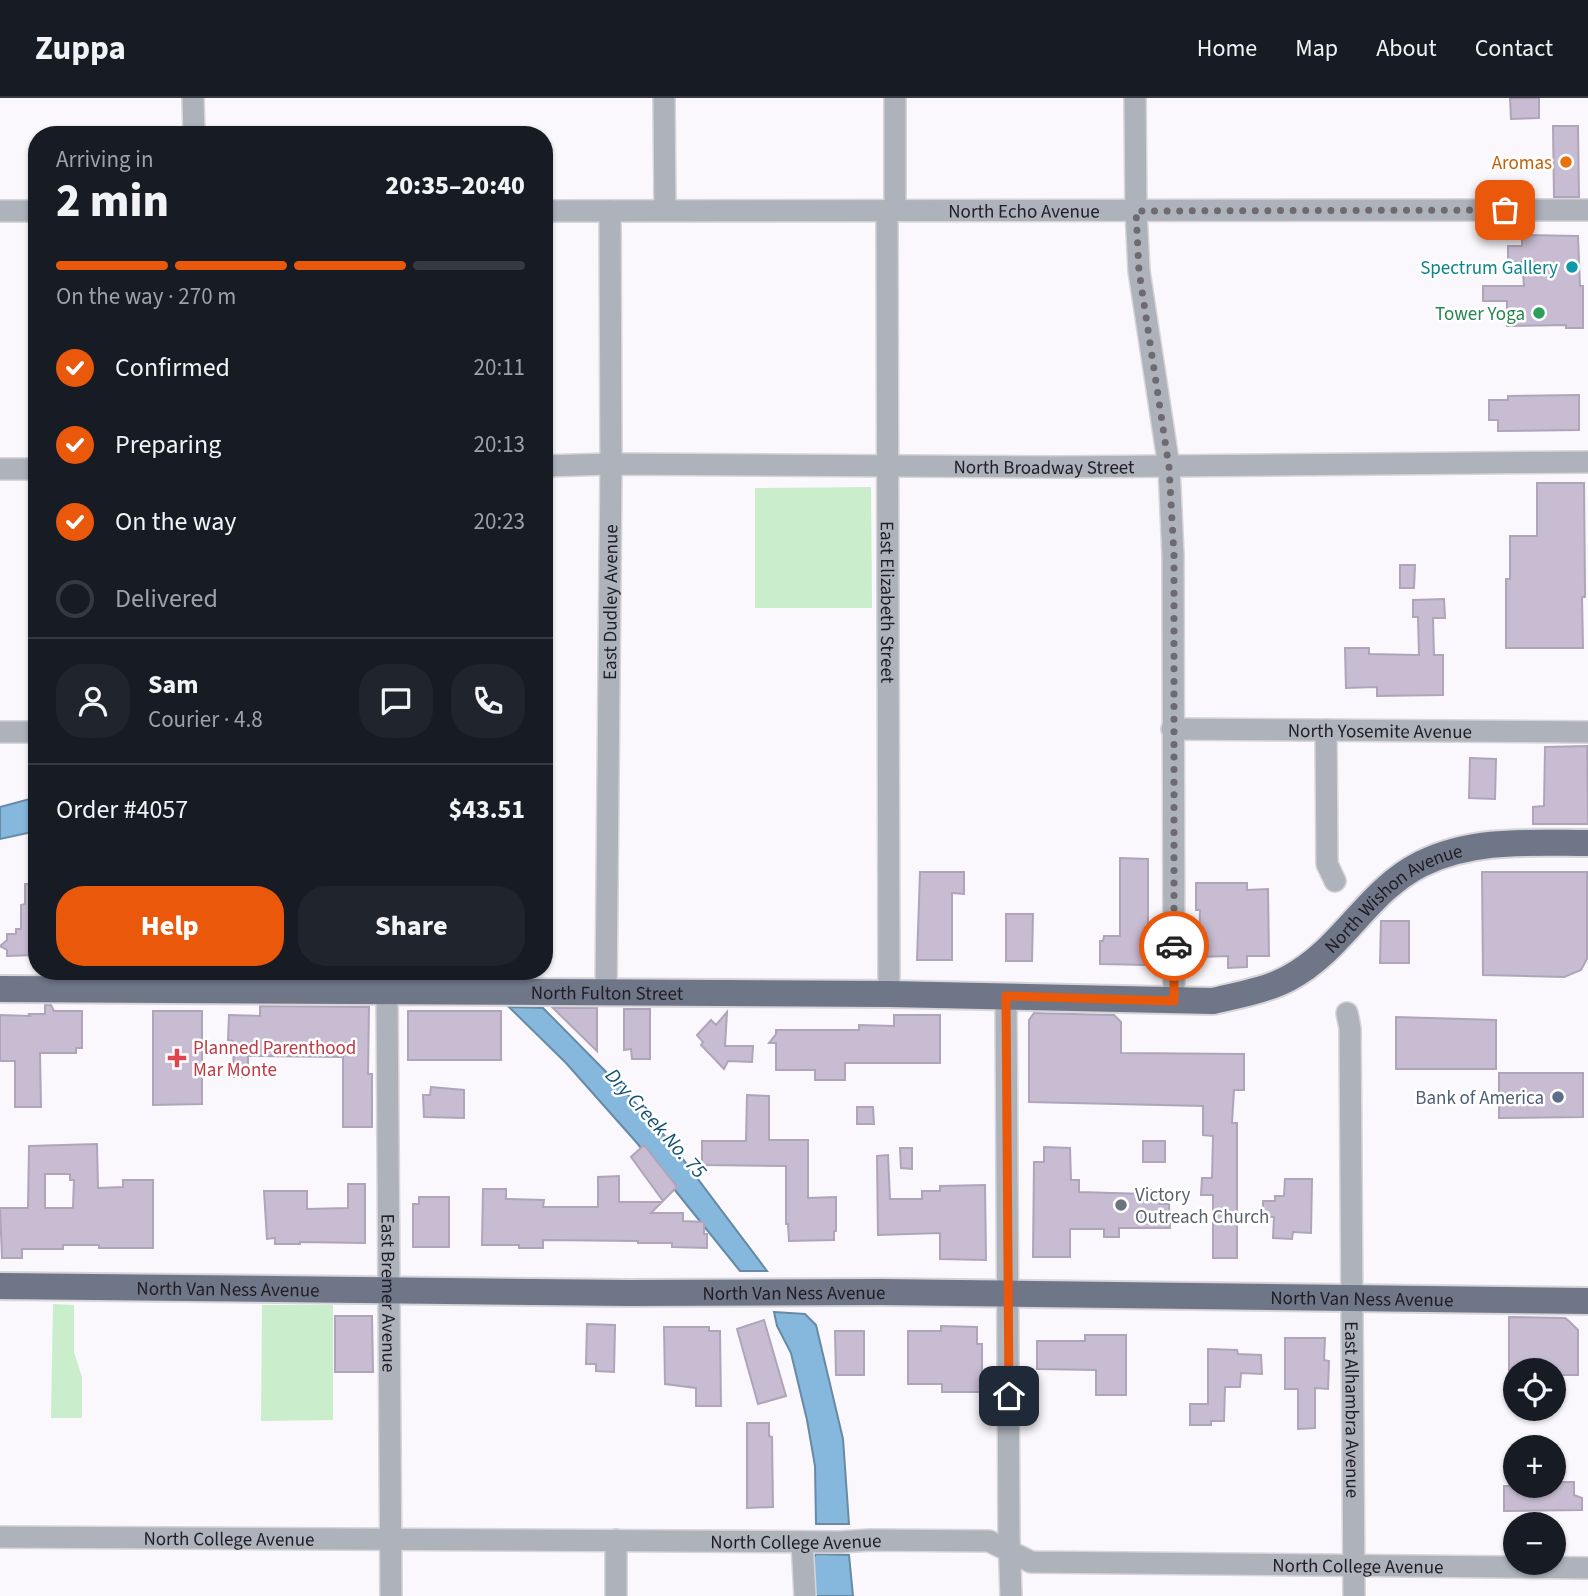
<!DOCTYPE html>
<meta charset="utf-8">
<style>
body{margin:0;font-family:"Source Sans 3",sans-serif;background:#20242c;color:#f1f3f6;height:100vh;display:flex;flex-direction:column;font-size:26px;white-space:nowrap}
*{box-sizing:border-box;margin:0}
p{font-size:23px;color:#9ea1a6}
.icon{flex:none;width:38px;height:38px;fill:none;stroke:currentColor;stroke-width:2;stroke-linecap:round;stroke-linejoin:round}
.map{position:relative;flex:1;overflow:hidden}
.details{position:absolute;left:28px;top:28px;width:525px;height:854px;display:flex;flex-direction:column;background:#171b24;border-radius:28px;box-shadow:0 2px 5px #0004}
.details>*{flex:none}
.buttons{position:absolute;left:1503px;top:1260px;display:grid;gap:14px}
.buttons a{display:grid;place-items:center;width:63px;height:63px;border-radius:50%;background:#171b24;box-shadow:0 2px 5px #0004;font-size:35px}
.pin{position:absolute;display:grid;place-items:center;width:60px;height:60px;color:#fff;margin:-30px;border-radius:14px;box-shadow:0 4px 10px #0006}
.courier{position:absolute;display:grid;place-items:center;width:70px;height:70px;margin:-35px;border:5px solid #ea580c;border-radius:50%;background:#fff;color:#222;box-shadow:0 2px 9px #0007}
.overview em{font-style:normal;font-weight:800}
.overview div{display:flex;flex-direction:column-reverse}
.overview{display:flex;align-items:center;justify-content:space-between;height:119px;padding:0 28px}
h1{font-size:46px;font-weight:800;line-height:52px}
.bar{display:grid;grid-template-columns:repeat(4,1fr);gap:10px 7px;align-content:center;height:84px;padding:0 28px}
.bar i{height:9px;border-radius:5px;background:#363941}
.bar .on{background:#ea580c}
.bar p{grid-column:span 4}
.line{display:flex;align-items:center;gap:18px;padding:0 28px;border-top:2px solid #363941}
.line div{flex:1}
.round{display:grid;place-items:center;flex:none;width:74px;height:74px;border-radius:28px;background:#20242c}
ol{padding:0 28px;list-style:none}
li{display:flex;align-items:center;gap:21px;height:77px}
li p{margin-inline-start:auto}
li .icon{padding:7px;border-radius:50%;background:#ea580c;color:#fff;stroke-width:4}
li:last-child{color:#9ea1a6}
li i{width:38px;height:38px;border:4px solid #363941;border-radius:50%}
.primary-button{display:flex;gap:14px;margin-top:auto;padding:14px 28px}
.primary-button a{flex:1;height:80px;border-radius:28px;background:#ea580c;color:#fff;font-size:28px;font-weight:800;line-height:80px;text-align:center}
.primary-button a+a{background:#20242c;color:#f1f3f6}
header{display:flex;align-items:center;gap:42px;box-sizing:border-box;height:98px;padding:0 35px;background:#171b24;border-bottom:2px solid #363941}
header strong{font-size:33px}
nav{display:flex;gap:38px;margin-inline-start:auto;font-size:24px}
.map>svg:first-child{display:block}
</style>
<header>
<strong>Zuppa</strong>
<nav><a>Home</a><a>Map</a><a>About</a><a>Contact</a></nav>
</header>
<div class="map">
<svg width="1588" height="1498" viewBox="0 0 1588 1498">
<rect width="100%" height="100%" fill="#faf8fc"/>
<!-- green -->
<path fill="#caedcc" d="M871 389 872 510H755V390Z
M53 1206 74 1207V1254L82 1279V1320H51Z
M262 1207H333V1322L261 1323Z"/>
<!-- water -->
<path fill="#85b8dc" stroke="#678aa5" stroke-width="2" d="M37 699V733L0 741V709Z
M509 909 543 910 622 990 670 1044 767 1173H740L637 1045 566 965Z
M774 1214 805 1216 816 1227 843 1341 849 1426H816L815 1368 807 1322 791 1255 777 1228Z
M816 1456 849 1457 853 1498H814L812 1463Z"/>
<!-- building -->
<path fill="#c8bcd2" stroke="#afa4b9" stroke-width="2" fill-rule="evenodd" d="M1510 0H1539V20L1511 21Z
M1553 28H1578L1579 99H1554Z
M1522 137 1578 138 1580 188H1583V230H1566V227L1507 228V203H1483V188H1524L1522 164H1508V148H1522Z
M1579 297V332L1498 333V322H1489V302H1508V298Z
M1537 385H1584L1585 492V499H1582L1583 550H1506V481H1510V438H1537Z
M1400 467H1415L1414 490H1400Z
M1444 501 1445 520H1433L1434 557H1443V597L1377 598V589L1346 590 1345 550H1369V556L1419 557 1418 519H1413V502Z
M1587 648 1588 726H1533V709L1544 708 1545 649Z
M1470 660 1496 661 1495 701 1469 700Z
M1120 760 1148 761V867L1100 866V843H1103L1104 838H1120Z
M920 774H964V796L952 795V862H917Z
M1482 774H1587V861L1581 872 1564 879 1483 877Z
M1196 785H1247V792L1268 791 1269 858H1247V869L1228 870V858L1199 859 1200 812H1196Z
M25 786H37V857L7 858V852L0 848 7 842V836H16V831H21V807L25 806Z
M1006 816H1033L1032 863H1006Z
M1381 823H1409V865H1380Z
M45 907H51L54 913H82V950H76V955H40L41 1009H15V963H0V917L30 918 29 916H45Z
M260 908 369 909 368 976H372V1029H343V959L248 958V979H234L233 943 228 942 229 917 260 918Z
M553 910H597V953Z
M624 911H650V961H632L631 951 624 952Z
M153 913H202V1006L153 1007Z
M408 913H501V962H408Z
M727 914 725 948H753L752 964 728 963 724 971 701 947 703 944 697 937 711 922 716 927Z
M1034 915 1114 917 1121 924V955L1244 956V992H1234L1232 1025H1237V1160H1213V1097H1201L1202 1080H1212L1213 1038 1203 1037V1008L1029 1004V922Z
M894 917H940V965H845V982H815V972H776V945H769L776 936V932H859V927L894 928Z
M1396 919 1496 922V971H1396Z
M1499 975H1583V1019L1499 1020Z
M431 989 464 992V1020L424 1019 423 997H430Z
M747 997 769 998V1042H808V1100L836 1099V1133H834V1142L789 1143 788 1126H786V1068L702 1067V1043H746Z
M857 1009H873L874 1026H857Z
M1143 1043H1165V1064H1143Z
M97 1046 98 1090 123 1089V1082H153V1150H99V1147H63V1151H22V1160H2L0 1110H28L29 1048ZM45 1076H70V1082H74L73 1110H45Z
M644 1047 677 1089 663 1103 631 1059Z
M1044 1049 1070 1050 1071 1082H1079V1094L1146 1096V1092H1159L1160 1106H1169L1170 1130H1119V1139H1104V1131H1070V1159H1033L1034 1064H1044Z
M900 1050H912V1071L901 1070Z
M888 1057 890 1101H922V1093H940V1088L985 1087 986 1162 940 1161V1135L878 1137 877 1058Z
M619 1078V1104H662L651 1115H683V1123L704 1124V1136H707V1150L672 1149V1145H638V1143L543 1142V1150H519V1147H482L483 1091H506V1101L544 1102 543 1109H598V1079Z
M1285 1081H1312L1311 1135 1293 1134 1292 1141 1273 1140 1274 1119H1263V1103H1275V1098H1284Z
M348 1086H365V1145L300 1144V1146H275V1140L267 1141 264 1093H307V1111L348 1110Z
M419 1099H449V1149H413V1106H419Z
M335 1218H372L373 1274H335Z
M1509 1219 1565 1220 1570 1224 1578 1232V1277H1554V1272H1509Z
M764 1222 786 1298 758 1306 737 1231Z
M587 1226 615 1227 614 1274 596 1273V1266H586Z
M941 1228 977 1229V1246H982V1294H942V1286H908V1233H941Z
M664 1229H709V1233H720L721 1308H696V1290L665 1286Z
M835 1233H864V1277H836Z
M1085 1237H1126V1297H1096V1272L1037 1271V1243H1085Z
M1285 1240H1325L1324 1262 1329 1263 1328 1291 1315 1290V1330L1298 1331V1291H1285Z
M1208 1251 1237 1252 1238 1256 1261 1257 1262 1276 1241 1275 1240 1289H1225L1224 1323H1211V1327H1190V1306H1208Z
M747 1325H769V1338L772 1339 773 1409 747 1410Z
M1561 1384H1574V1397L1582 1400V1412L1504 1413V1388H1554Z"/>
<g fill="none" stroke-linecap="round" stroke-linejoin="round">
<!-- minor casing -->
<g stroke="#d7d5da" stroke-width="24">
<g id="minor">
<path d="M193 0 194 37"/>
<path d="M664 0 665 112"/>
<path d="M895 0V112"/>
<path d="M1135 0 1136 113 1139 173 1169 369 1173 457 1174 903"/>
<path id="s1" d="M887 112 889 896"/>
<path d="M0 113H37"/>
<path id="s2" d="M544 113 1588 112"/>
<path id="s3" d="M544 368 611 366 1060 369 1588 364"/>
<path d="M0 371H37"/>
<path id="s4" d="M1172 631 1588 634"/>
<path d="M1326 632 1327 766 1335 783"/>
<path d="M0 634H37"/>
<path d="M521 873 524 894"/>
<path id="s5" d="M387 892 391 1498"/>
<path id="s6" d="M606 896 611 366 610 113"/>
<path d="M1006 898 1009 1438 1011 1498"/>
<path id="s7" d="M1347 915 1350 930 1354 1498"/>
<path id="s8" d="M0 1439 839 1444 871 1442 989 1443 1031 1464 1588 1470"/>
<path d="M616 1442V1498"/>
<path d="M802 1444 805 1498"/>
</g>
</g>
<!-- major casing -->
<g stroke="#d7d5da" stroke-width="30">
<g id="major">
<path id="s9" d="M0 891 889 896 1213 903C1238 897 1267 892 1289 880 1342 852 1367 793 1421 766 1473 740 1532 745 1588 745"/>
<path id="s10" d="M0 1188 629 1195 881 1194 1588 1203"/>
</g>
</g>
<!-- minor -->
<use href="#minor" stroke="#adb2bb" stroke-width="21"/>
<!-- major -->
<use href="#major" stroke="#6e7687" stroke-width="26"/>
</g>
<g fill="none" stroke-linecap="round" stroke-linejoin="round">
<!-- done -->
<path stroke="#6d6a70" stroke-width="7" stroke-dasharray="0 12.6" d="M1174 848V457L1169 369 1139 173 1136 113 1505 112"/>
<!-- route -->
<path stroke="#ea580c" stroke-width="9" d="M1009 1298 1006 898 1174 903V848"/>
</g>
<!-- markers -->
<circle fill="#e8710a" stroke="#fff" stroke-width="2.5" cx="1566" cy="64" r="7"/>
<circle fill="#0f9aa8" stroke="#fff" stroke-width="2.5" cx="1572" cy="169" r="7"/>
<circle fill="#2e9e5b" stroke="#fff" stroke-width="2.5" cx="1539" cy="215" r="7"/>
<path fill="#e0444e" stroke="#fff" stroke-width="2.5" d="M173.5 949.5h7v7h7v7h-7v7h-7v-7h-7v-7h7z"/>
<circle fill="#5c6f8a" stroke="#fff" stroke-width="2.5" cx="1558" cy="999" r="7"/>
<circle fill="#6b7280" stroke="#fff" stroke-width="2.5" cx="1121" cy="1107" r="7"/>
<g text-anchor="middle" stroke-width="5" stroke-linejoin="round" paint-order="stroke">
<!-- food labels -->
<g font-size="19" fill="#c56008" stroke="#fff" text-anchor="end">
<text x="1552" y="71">Aromas</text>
</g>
<!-- street labels -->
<g font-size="19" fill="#211d25" stroke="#fff">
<text dy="7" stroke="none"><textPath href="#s2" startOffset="480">North Echo Avenue</textPath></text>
<text dy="7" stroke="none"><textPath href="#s3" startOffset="500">North Broadway Street</textPath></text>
<text dy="7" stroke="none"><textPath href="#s6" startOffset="392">East Dudley Avenue</textPath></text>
<text dy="7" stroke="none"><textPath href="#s1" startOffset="392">East Elizabeth Street</textPath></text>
<text dy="7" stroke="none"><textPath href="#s4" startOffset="208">North Yosemite Avenue</textPath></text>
<text dy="7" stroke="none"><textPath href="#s9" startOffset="1426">North Wishon Avenue</textPath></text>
<text dy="7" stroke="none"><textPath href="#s9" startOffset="607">North Fulton Street</textPath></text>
<text dy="7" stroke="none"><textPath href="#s10" startOffset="228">North Van Ness Avenue</textPath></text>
<text dy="7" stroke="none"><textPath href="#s10" startOffset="794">North Van Ness Avenue</textPath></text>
<text dy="7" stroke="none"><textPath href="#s5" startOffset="303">East Bremer Avenue</textPath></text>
<text dy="7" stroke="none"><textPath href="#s10" startOffset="1362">North Van Ness Avenue</textPath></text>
<text dy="7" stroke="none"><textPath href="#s7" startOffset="397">East Alhambra Avenue</textPath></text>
<text dy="7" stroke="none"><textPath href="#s8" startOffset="229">North College Avenue</textPath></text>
<text dy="7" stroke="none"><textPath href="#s8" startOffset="796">North College Avenue</textPath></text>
<text dy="7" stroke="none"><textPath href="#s8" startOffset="1363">North College Avenue</textPath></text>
</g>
<!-- culture labels -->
<g font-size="19" fill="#0d838f" stroke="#fff" text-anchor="end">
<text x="1558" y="176">Spectrum Gallery</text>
</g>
<!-- leisure labels -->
<g font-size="19" fill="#27864d" stroke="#fff" text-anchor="end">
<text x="1525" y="222">Tower Yoga</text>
</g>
<!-- health labels -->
<g font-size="19" fill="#be3a42" stroke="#fff" text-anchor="start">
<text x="193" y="956">Planned Parenthood<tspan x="193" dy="22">Mar Monte</tspan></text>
</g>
<!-- service labels -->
<g font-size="19" fill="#4e5e75" stroke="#fff" text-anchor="end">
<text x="1544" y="1006">Bank of America</text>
</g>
<!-- worship labels -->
<g font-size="19" fill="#5b616d" stroke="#fff" text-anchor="start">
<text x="1135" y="1103">Victory<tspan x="1135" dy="22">Outreach Church</tspan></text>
</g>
<!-- water labels -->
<g font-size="21" font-style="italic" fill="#145174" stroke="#fff">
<text transform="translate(656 1025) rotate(48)" y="7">Dry Creek No. 75</text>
</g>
</g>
</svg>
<div class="buttons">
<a><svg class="icon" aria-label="locate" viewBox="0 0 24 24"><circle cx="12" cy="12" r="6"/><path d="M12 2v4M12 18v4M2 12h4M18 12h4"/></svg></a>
<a>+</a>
<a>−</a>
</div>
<div class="pin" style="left:1505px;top:112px;background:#ea580c"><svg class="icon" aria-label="bag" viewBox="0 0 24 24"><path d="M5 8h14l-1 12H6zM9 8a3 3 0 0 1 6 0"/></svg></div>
<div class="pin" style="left:1009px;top:1298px;background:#1f2937"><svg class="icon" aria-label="home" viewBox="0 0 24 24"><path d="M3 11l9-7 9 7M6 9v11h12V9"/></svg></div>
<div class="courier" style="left:1174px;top:848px"><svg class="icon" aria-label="car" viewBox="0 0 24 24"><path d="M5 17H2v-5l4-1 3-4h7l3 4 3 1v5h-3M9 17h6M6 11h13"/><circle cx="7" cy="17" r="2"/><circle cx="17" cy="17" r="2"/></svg></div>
<section class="details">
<div class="overview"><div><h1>2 min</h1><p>Arriving in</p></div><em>20:35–20:40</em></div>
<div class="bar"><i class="on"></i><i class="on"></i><i class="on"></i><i></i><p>On the way · 270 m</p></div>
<ol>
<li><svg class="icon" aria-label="check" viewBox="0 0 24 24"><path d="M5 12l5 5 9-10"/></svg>Confirmed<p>20:11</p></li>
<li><svg class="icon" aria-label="check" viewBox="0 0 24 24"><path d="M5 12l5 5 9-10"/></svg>Preparing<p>20:13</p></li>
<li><svg class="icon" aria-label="check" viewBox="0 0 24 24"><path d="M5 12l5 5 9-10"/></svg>On the way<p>20:23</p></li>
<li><i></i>Delivered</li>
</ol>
<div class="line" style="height:126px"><a class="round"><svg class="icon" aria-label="person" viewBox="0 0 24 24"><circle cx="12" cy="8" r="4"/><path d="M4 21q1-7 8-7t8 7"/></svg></a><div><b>Sam</b><p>Courier · 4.8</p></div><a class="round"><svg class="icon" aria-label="chat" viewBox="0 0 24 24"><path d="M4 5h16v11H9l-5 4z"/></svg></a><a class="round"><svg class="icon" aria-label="phone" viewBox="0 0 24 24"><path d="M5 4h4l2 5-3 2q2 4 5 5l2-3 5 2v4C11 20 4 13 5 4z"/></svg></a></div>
<div class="line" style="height:91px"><div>Order #4057</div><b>$43.51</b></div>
<div class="primary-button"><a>Help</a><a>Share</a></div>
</section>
</div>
